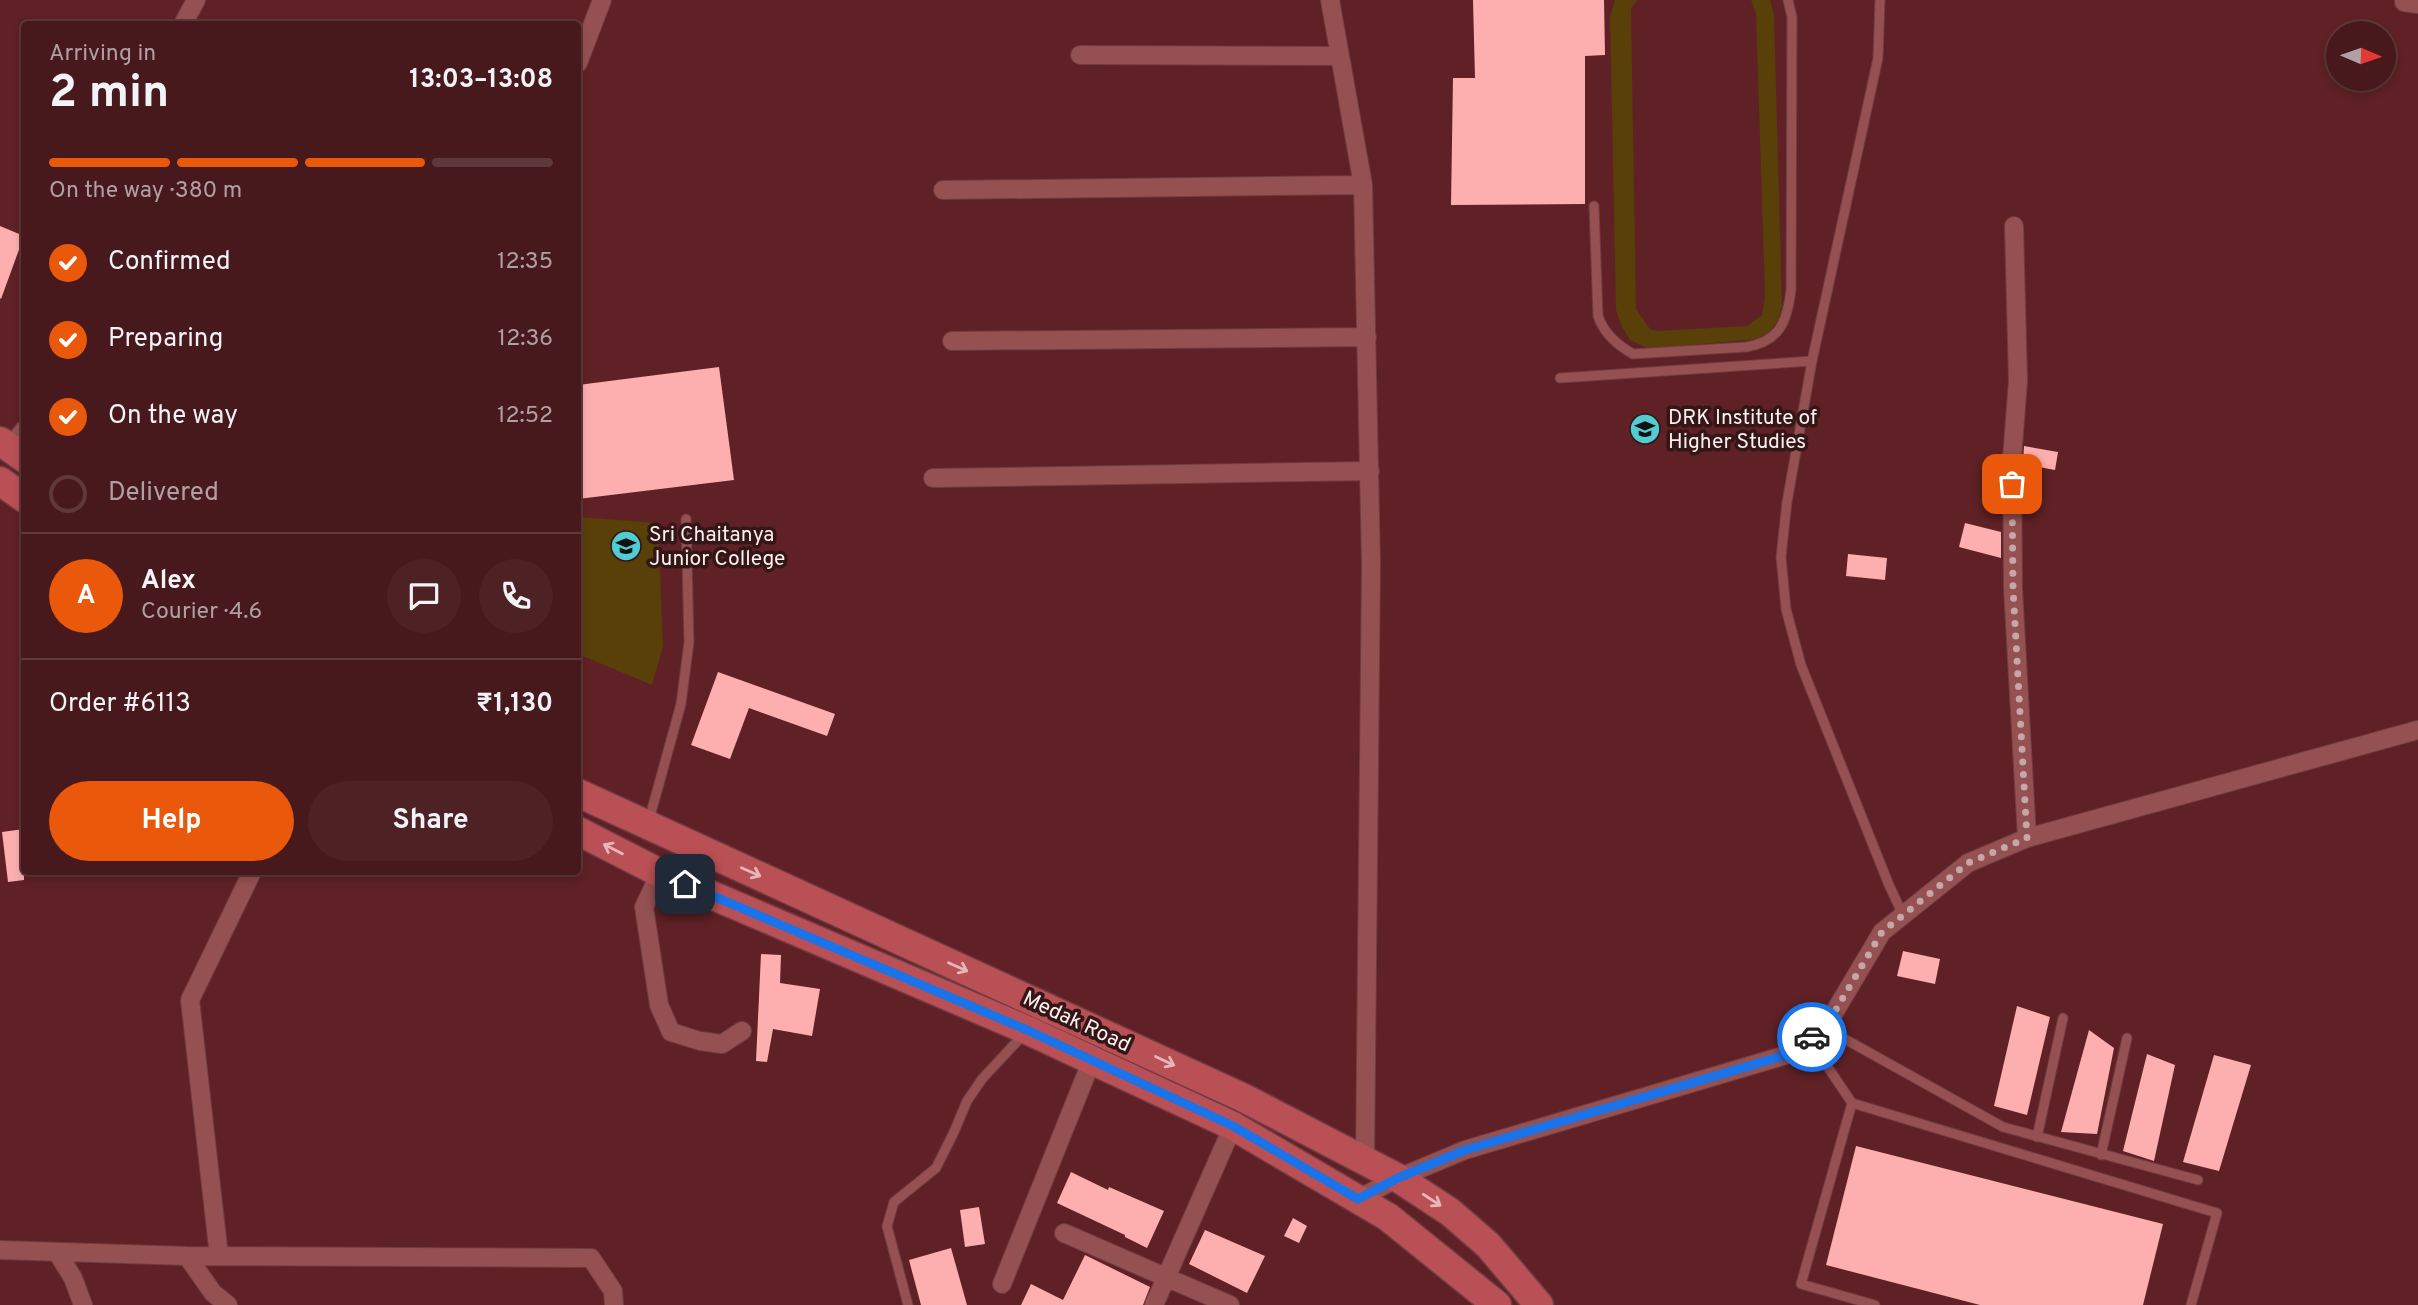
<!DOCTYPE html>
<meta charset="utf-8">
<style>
body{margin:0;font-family:Overpass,sans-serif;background:#4e2225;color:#f1f3f6;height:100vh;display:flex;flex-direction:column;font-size:26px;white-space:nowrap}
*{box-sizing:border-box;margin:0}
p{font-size:23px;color:#b0a0a3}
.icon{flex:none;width:38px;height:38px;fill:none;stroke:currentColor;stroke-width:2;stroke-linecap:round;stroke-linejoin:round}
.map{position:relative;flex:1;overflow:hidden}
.panel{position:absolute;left:21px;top:21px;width:560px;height:854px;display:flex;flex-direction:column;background:#47191c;border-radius:7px;box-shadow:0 4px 10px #0003,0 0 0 2px #5f383b}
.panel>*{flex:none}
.needle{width:46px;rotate:92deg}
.controls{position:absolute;left:2326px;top:21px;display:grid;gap:14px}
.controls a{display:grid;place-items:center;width:70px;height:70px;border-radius:50%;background:#47191c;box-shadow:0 4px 10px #0003,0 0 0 2px #5f383b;font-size:35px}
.pin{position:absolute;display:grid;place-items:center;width:60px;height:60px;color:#fff;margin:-30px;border-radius:14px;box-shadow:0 4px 10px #0006}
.courier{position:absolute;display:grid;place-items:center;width:70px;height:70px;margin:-35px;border:5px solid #1a73e8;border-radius:50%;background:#fff;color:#222;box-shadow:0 2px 9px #0007}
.head em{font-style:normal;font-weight:700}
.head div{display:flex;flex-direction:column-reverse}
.head{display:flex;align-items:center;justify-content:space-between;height:119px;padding:0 28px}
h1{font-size:46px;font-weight:700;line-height:52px}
.bar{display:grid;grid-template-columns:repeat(4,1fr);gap:10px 7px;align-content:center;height:84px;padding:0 28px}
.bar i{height:9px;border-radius:5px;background:#5f383b}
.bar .current{background:#ea580c}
.bar p{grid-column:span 4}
.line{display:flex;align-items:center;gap:18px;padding:0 28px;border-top:2px solid #5f383b}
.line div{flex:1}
.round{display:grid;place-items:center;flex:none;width:74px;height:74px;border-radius:37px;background:#4e2225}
ol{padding:0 28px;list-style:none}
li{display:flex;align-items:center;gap:21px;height:77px}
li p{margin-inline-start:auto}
li .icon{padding:7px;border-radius:50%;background:#ea580c;color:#fff;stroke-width:4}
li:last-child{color:#b0a0a3}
li i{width:38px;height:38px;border:4px solid #5f383b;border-radius:50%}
.cta{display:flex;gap:14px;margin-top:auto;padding:14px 28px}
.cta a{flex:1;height:80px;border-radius:42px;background:#ea580c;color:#fff;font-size:28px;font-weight:700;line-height:80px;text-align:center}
.cta a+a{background:#4e2225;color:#f1f3f6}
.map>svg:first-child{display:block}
</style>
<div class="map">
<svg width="2418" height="1305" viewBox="0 0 2418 1305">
<rect width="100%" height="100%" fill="#5f2125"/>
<!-- green -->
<path fill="#593f08" d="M1615 0H1637L1631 9 1636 309 1650 329 1657 331 1747 326 1762 315 1765 296 1756 13 1751 0H1770L1774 15 1782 306C1778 323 1773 331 1757 339L1649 349 1630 340 1622 327 1616 310 1610 16Z
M578 517 658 523 663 647 652 685 578 654Z"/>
<!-- building -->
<path fill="#fcafae" d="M1473 0H1604L1605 55 1585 56V204L1451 205 1453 78H1475Z
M0 226 24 236 1 299 0 298Z
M719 367 734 480 578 499V385Z
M2024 446 2058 452 2055 470 2023 464Z
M1965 523 2001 532V558L1959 547Z
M1848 554 1887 558 1885 580 1846 576Z
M718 672 835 714 827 736 749 708 730 759 691 745Z
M24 829V880L8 882 2 832Z
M1903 951 1940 959 1935 984 1897 976Z
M761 954 781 955 780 983 820 989 812 1036 773 1029 767 1062 756 1061Z
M2017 1006 2050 1017 2027 1115 1994 1106Z
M2089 1030 2114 1048 2097 1134 2061 1132Z
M2147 1054 2175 1065 2154 1161 2123 1151Z
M2214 1055 2251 1065 2219 1171 2183 1162Z
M1856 1146 2163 1224 2143 1305H1980L1826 1265Z
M1071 1172 1108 1190 1109 1187 1164 1211 1147 1248 1125 1237V1235L1057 1203Z
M979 1207 985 1244 965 1247 960 1210Z
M1293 1218 1307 1226 1299 1243 1284 1236Z
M1205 1230 1265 1256 1247 1293 1189 1264Z
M951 1248 967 1305H921L909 1260Z
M1085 1255 1150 1287 1143 1305H1021L1031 1284 1063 1300Z"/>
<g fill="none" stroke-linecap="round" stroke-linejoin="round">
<!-- lane casing -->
<g stroke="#6f3c43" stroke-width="11">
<path id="lane" d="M1880 0 1878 58 1812 361 1787 502 1781 557 1786 609 1801 665 1889 885 1903 915
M1594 206 1598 316C1604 334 1617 345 1633 354L1746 347C1780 341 1787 322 1791 290L1792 17 1788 0
M1560 378 1812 361
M649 820 681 704 689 642 686 519
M1825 1028 2003 1127 2198 1180
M1809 1039 1852 1103 2217 1213 2191 1305
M1852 1103 1801 1284 1875 1305
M2037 1137 2063 1018
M2101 1155 2127 1038
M908 1305 887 1226 894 1202 936 1168 954 1132 967 1101 982 1079 1024 1034"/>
</g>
<!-- street casing -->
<g stroke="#6f3c43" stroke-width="20">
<path id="street" d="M1330 0 1363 185 1371 564 1365 1161
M2404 2 2418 4
M183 24 196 0
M1080 55 1340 56
M578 63 602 0
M943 190 1363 185
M2014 226 2018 381 2012 458 2013 588 2027 838
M952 341 1367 337
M10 448 24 430
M933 478 1370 471
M660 873 644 907 659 1005 671 1032 700 1041 722 1044 742 1031
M1358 1199 1398 1178 1465 1150 1786 1055 1825 1028 1882 932 1968 863 2027 838 2418 730
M1064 1233 1230 1305
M0 1250 187 1256 591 1258 613 1291 614 1305
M57 1252 73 1278 83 1305
M187 1256 213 1293 228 1305
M219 1256 190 1000 252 872
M1002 1284 1092 1060
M1154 1305 1233 1126"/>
</g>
<!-- primary casing -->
<g stroke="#6f3c43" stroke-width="31">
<path id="primary" d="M0 441 24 458
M0 481 24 498
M578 793 1244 1098 1398 1178 1450 1212 1488 1245 1539 1305
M578 831 660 873 1027 1030 1233 1126 1388 1217 1497 1305"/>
</g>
<!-- lane -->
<use href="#lane" stroke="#955151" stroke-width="9"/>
<!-- street -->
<use href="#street" stroke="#955151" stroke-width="18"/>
<!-- primary -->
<use href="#primary" stroke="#b95055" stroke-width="28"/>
</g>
<!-- one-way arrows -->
<defs><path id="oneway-shaft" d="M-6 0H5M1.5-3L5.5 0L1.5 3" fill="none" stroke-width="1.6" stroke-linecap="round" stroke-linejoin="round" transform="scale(1.75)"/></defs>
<g stroke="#e6b7b8">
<use href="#oneway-shaft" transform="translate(613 849) rotate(-153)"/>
<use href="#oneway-shaft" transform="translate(751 872) rotate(24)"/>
<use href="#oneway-shaft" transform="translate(958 967) rotate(24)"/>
<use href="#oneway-shaft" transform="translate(1165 1061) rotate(25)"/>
<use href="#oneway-shaft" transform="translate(1432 1200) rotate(33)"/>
</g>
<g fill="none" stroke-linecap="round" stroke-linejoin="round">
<!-- done -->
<path stroke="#c6a6a7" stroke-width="7" stroke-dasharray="0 12.6" d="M1812 1037 1825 1028 1882 932 1968 863 2027 838 2013 588 2012 484"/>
<!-- route -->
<path stroke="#1a73e8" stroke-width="9" d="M685 884 1027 1030 1115 1071 1233 1126 1358 1199 1398 1178 1465 1150 1786 1055 1812 1037"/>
</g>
<!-- icons -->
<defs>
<g id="university-disc" transform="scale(1.575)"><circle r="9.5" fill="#51ccd3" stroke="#331717"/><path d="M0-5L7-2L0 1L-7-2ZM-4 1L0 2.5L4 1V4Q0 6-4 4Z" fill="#111"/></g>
</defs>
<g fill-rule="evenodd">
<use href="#university-disc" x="1645" y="429"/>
<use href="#university-disc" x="626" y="546"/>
</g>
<g text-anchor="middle" stroke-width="7" stroke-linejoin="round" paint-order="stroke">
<!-- poi labels -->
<g font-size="21" fill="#feeeed" stroke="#331717" text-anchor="start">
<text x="1668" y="424">DRK Institute of<tspan x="1668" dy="24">Higher Studies</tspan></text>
<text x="649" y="541">Sri Chaitanya<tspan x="649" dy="24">Junior College</tspan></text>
</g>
<!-- street labels -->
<g font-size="21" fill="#feeeed" stroke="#331717">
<text transform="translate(1077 1021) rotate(25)" y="7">Medak Road</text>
</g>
</g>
</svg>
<div class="controls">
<a><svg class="needle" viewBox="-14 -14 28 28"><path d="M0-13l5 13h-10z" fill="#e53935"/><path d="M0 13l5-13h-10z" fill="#b0a0a3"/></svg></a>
</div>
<div class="pin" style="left:2012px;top:484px;background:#ea580c"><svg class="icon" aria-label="bag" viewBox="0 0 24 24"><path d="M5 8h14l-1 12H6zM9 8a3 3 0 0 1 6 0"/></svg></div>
<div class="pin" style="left:685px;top:884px;background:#1f2937"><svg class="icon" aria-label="home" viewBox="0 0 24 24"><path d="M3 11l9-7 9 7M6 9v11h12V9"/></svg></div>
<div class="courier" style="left:1812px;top:1037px"><svg class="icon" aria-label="car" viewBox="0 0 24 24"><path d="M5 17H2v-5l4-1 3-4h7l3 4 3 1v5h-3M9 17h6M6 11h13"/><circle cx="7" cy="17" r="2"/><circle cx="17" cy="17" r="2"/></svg></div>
<section class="panel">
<div class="head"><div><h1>2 min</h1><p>Arriving in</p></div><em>13:03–13:08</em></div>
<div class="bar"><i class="current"></i><i class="current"></i><i class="current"></i><i></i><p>On the way · 380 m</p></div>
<ol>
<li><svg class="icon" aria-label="check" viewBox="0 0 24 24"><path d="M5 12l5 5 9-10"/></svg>Confirmed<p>12:35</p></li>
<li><svg class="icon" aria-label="check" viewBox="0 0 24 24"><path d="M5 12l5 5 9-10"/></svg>Preparing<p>12:36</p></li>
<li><svg class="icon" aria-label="check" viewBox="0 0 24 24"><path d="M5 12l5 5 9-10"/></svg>On the way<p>12:52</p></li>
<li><i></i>Delivered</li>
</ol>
<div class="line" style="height:126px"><b class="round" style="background:#ea580c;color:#fff">A</b><div><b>Alex</b><p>Courier · 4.6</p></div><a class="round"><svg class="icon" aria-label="chat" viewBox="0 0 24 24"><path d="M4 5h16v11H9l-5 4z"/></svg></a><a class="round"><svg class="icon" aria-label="phone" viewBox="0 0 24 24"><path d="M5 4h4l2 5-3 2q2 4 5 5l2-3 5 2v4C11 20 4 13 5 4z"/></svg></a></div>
<div class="line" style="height:91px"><div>Order #6113</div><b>₹1,130</b></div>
<div class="cta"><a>Help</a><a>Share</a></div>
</section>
</div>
